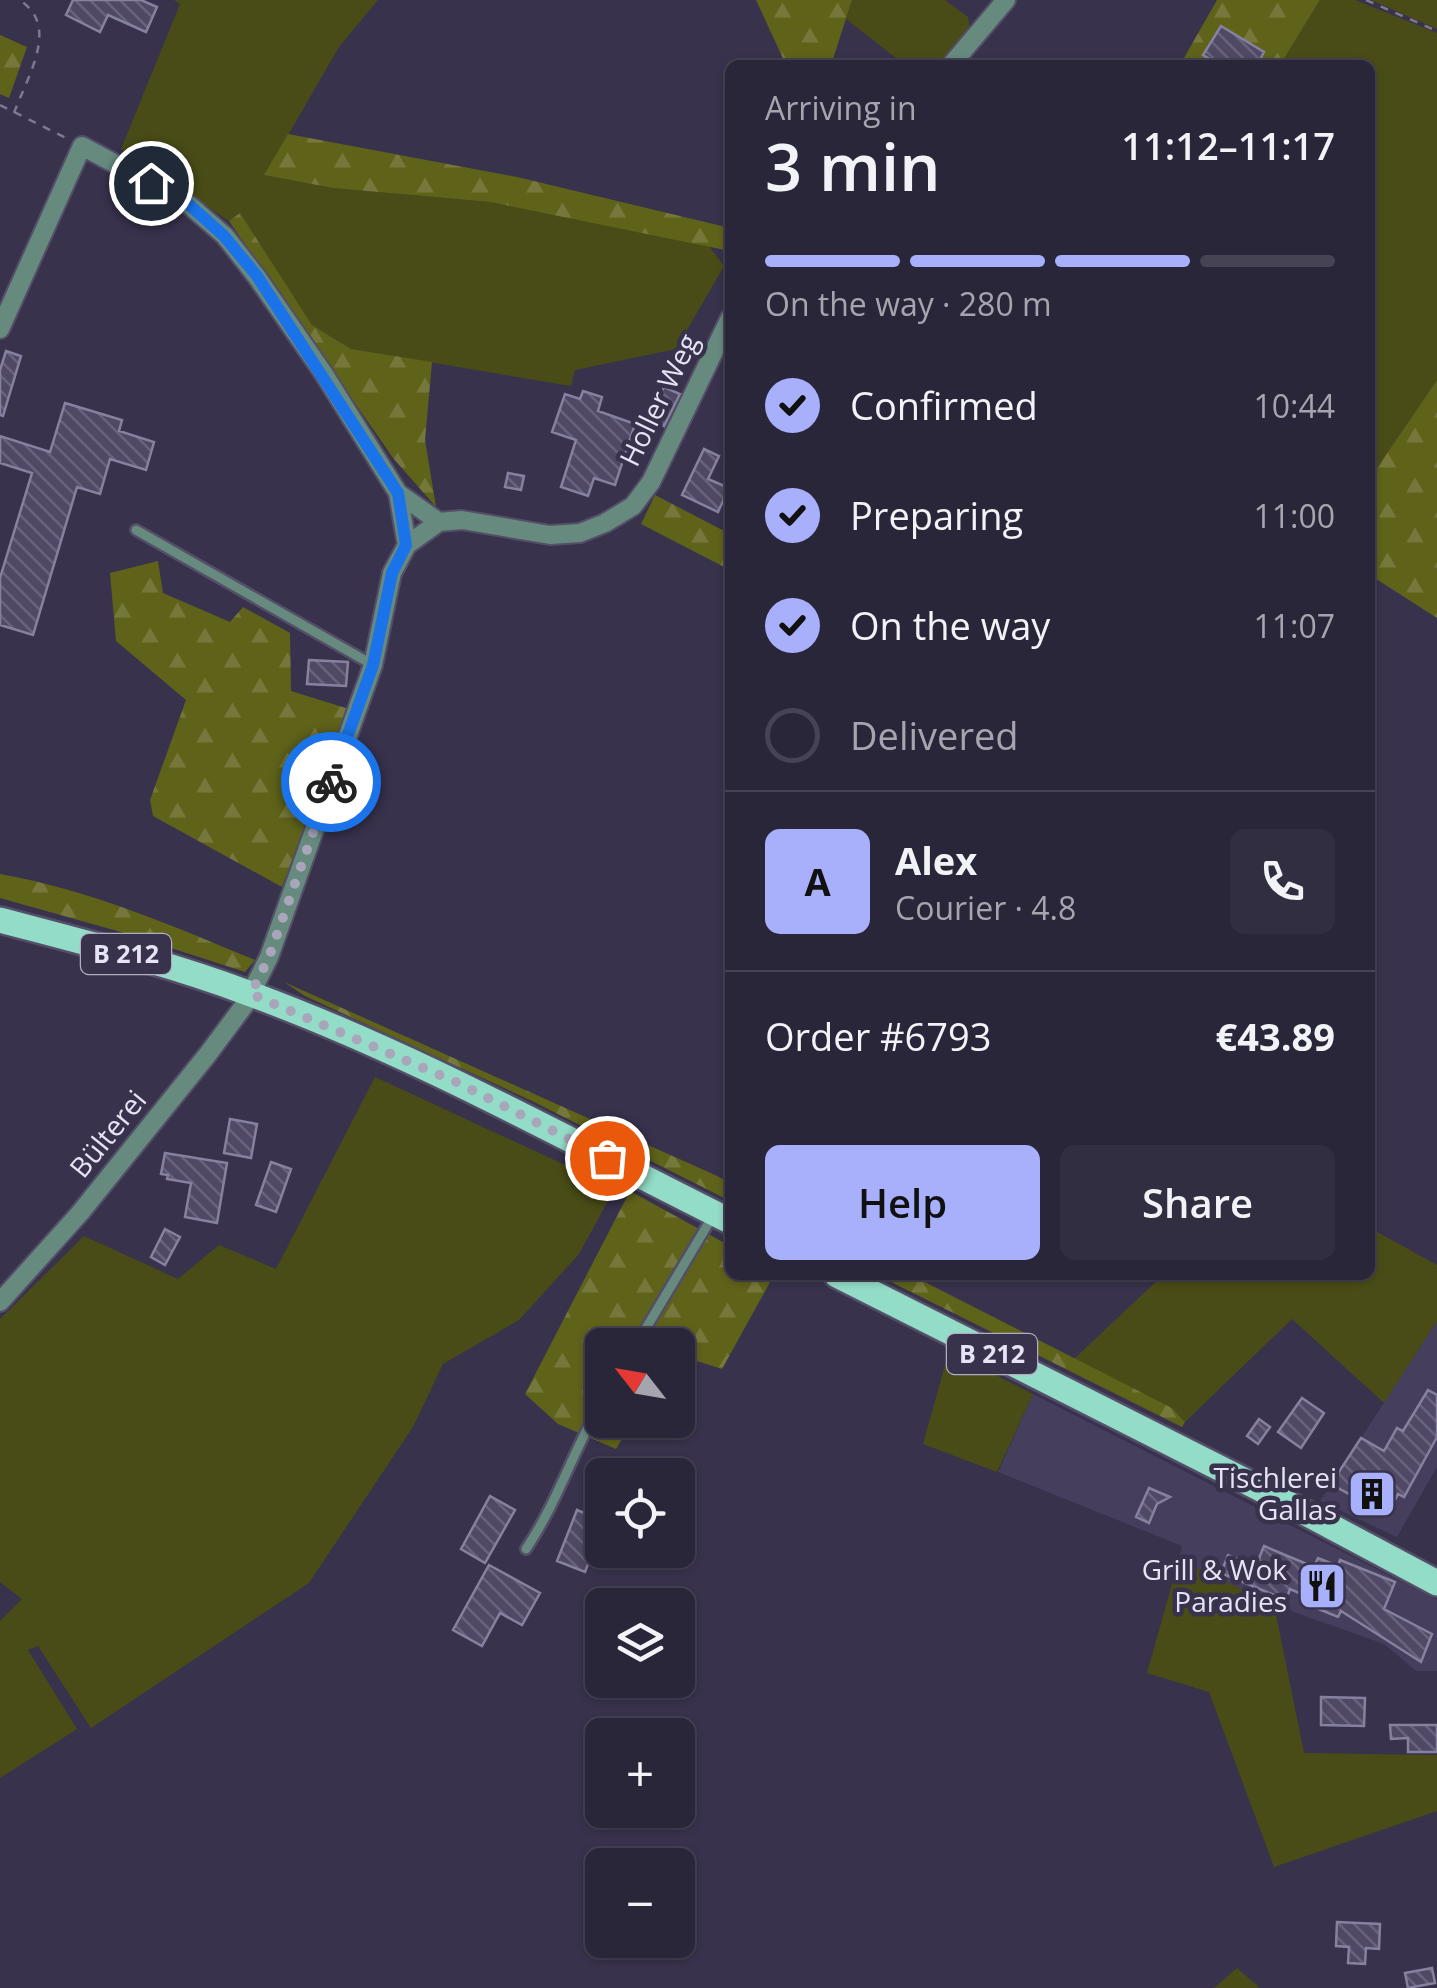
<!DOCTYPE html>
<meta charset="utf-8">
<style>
body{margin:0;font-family:"Open Sans",sans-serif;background:#322e42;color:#f1f3f6;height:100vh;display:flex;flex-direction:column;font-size:38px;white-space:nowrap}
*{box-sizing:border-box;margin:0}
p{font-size:32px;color:#a5a5af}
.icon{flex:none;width:55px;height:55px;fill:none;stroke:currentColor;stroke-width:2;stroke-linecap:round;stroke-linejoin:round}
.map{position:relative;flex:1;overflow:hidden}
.panel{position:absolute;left:725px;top:60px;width:650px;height:1220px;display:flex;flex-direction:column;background:#2a263a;border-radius:15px;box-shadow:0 2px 8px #0004,0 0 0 2px #464354}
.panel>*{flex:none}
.needle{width:65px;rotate:301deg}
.fabs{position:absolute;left:585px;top:1328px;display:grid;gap:20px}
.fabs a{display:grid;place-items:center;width:110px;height:110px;border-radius:15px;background:#2a263a;box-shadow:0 2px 8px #0004,0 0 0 2px #464354;font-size:50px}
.pin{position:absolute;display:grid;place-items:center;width:85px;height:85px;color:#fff;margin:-42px;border:5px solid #fff;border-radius:50%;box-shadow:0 2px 10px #0007}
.courier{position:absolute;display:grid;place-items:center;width:100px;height:100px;margin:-50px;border:8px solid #1a73e8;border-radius:50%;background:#fff;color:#222;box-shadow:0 2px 12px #0007}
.head em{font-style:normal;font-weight:600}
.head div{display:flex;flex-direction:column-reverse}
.head{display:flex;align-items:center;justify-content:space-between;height:170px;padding:0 40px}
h1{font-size:65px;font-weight:600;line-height:75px}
.bar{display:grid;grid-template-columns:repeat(4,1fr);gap:15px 10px;align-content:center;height:120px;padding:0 40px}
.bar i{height:12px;border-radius:8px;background:#464354}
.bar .on{background:#a8b0fc}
.bar p{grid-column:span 4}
.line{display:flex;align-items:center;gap:25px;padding:0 40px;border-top:2px solid #464354}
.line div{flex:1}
.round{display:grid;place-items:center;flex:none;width:105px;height:105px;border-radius:15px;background:#322e42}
ol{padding:0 40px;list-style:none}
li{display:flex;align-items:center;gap:30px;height:110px}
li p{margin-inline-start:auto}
li .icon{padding:10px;border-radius:50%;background:#a8b0fc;color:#111;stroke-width:4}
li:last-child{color:#a5a5af}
li i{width:55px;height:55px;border:5px solid #464354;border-radius:50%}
.primary-button{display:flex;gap:20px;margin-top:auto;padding:20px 40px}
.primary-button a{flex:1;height:115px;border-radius:15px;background:#a8b0fc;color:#111;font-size:40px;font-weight:600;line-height:115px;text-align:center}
.primary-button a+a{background:#322e42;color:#f1f3f6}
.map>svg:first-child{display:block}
</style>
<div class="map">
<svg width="1437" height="1988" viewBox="0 0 1437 1988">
<defs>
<pattern id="forest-firs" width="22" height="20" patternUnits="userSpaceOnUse" patternTransform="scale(2.5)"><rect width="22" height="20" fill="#5f6219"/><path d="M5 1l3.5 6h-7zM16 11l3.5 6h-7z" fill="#76783b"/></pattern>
<pattern id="building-back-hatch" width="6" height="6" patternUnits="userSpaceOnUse" patternTransform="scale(2.5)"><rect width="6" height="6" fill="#4f4965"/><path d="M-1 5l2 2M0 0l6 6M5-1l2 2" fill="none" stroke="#68637c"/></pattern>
</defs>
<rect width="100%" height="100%" fill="#38324d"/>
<!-- built -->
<path fill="#453e5d" d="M1437 1321V1467L1397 1537 1320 1501Z
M1033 1394 1437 1600V1671H1416L1384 1644 1274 1605 1179 1559 1182 1546 998 1472Z"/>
<!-- green -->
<path fill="#494c17" d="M174 0H378L339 47 265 175 333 188 490 202 709 246 724 266 676 349 575 370 571 386 351 349 312 325 240 214 229 221 121 149 180 4Z
M852 0H945L968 17 970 29 937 65H905L846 19Z
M1320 0H1355L1437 33V380L1370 478V65H1280Z
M1371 0H1437V29Z
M375 1077 615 1188 579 1254 519 1320 443 1364 413 1427 309 1583 91 1728 38 1646 28 1650 77 1729 0 1778V1621L22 1599 0 1582V1319L84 1236 178 1279 219 1245 276 1269Z
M1370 1228 1437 1265V1321L1384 1403 1292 1319 1185 1422 1172 1408 1074 1359 1163 1275H1370Z
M949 1351 1033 1394 997 1472 923 1444Z
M1179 1559 1274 1605 1304 1753 1437 1755V1811L1274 1867 1209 1692 1147 1673Z
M1237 1968 1260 1988H1214Z"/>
<!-- forest -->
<path fill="url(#forest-firs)" d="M756 0H852L833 59 828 65H786Z
M1217 0H1320L1280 65H1180Z
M0 35 27 47 9 98 0 94Z
M288 134 517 177 730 228V251L490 202 333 188 264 175Z
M240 213 312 325 351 349 432 362 425 440 436 507 393 458 229 221Z
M1437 380V618L1370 575V478Z
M655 495 730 534V570L641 524Z
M158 561 163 593 230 622 243 607 290 633 291 691 349 709 282 887 153 816 150 800 186 700 116 641 110 573Z
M0 874C90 890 171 925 255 960L245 972 128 934 0 898Z
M284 982 715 1175 730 1183V1201L532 1101 305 996Z
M630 1191 730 1246V1275H774L722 1369 678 1355V1345H602V1420H633L616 1449 558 1424 525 1394Z
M877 1275H911L1172 1408 1185 1422 1182 1427Z"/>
<!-- building -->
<path fill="url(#building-back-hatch)" stroke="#86819f" stroke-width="2.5" d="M73 0H141L157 7 146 32 108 15 100 32 66 15Z
M1221 26 1264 52 1257 65H1220L1203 55Z
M6 351 21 356 3 416 0 415V370Z
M664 387 680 394 664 426 650 419Z
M583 391 602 397 598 411 635 424 615 485 594 478 588 496 561 487 576 440 552 432 565 394 580 399Z
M65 403 122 420 119 431 154 442 146 470 110 459 100 494 77 487 33 635 0 625V578L32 473 0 463V436L50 452Z
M704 449 719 456 708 479 729 488 718 512 682 495Z
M508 473 524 476 521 490 505 487Z
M309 660 348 662 346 686 307 684Z
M230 1119 257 1124 251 1158 224 1153Z
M165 1153 227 1163 217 1223 185 1217 191 1183 167 1179 168 1175 161 1174Z
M271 1162 291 1169 276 1212 256 1205Z
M165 1229 180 1237 165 1265 151 1257Z
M1428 1390 1437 1395V1437L1404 1497 1398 1494 1387 1515 1331 1484 1361 1438 1384 1451 1397 1428 1403 1431Z
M1302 1398 1324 1413 1301 1448 1278 1432Z
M1259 1419 1270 1427 1258 1444 1247 1436Z
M1149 1488 1170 1497 1157 1504 1149 1523 1136 1517Z
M490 1496 515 1510 485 1563 461 1549Z
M577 1510 602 1520V1528L585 1572 557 1561Z
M1264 1546 1314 1567 1318 1558 1338 1566 1340 1560 1395 1582 1384 1609 1432 1634 1421 1662 1341 1611 1338 1617 1311 1606 1313 1599 1290 1589 1286 1600 1221 1573 1228 1555 1256 1566Z
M489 1565 540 1593 522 1625 500 1613 482 1646 453 1630Z
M1321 1697 1365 1698 1364 1726 1321 1725Z
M1390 1725H1437V1752H1408V1738L1391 1739Z
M1337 1922 1380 1924 1379 1949 1366 1948 1365 1964 1348 1963 1349 1947 1336 1946Z
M1432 1968 1435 1983 1408 1988 1405 1973Z"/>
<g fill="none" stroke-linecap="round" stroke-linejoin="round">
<!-- lane casing -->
<g stroke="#544e68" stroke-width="14">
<path id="lane" d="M136 530 373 665
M636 1345 714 1214
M526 1549C557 1503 574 1449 602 1401"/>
</g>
<!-- street casing -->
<g stroke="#544e68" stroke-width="22">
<path id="street" d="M951 65 1006 0
M0 329 82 146 186 202 225 236 257 277 324 374 398 493 407 545
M398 493 439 522
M0 1302 80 1213 208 1054 246 1003 269 957 373 665 392 573 407 545 439 522 462 520 550 535 580 533 605 523 633 506 651 482 730 318"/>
</g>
<!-- primary casing -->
<g stroke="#544e68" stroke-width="30">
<path id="primary" d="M0 920C83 942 168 963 248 993 415 1054 571 1142 730 1221
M837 1275 1257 1487 1437 1583"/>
</g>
<!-- path -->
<path stroke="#7d7990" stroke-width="2.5" stroke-dasharray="8 8" stroke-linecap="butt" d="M1366 0 1437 31
M0 105 66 138
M14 113C27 77 61 25 19 0"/>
<!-- lane -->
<use href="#lane" stroke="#678a7f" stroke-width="9"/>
<!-- street -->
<use href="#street" stroke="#678a7f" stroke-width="18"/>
<!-- primary -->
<use href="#primary" stroke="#93dcc7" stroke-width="25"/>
</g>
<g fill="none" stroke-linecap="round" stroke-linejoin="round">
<!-- done -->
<path stroke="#a9a5ba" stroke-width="10" stroke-dasharray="0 18" d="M331 782 269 957 251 994 456 1082 607 1158"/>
<!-- route -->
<path stroke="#1a73e8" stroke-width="12" d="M151 183 186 202 224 236 257 276 398 493 406 545 392 573 373 665 331 782"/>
</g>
<!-- icons -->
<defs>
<g id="building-square" transform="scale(2.5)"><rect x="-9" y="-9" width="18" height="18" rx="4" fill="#a8b0fc" stroke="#38324d"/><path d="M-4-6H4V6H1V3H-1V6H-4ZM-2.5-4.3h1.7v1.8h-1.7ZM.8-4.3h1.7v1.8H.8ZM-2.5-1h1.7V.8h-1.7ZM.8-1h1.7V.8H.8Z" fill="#111"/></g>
<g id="restaurant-square" transform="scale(2.5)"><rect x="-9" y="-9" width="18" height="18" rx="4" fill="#a8b0fc" stroke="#38324d"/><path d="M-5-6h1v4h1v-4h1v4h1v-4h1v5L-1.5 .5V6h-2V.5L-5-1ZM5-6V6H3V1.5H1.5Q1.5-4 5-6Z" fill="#111"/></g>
</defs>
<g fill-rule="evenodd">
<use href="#building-square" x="1372" y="1494"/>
<use href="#restaurant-square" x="1322" y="1586"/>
</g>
<g text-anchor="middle" stroke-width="9" stroke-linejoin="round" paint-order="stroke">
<!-- shield labels -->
<g fill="#38324d" stroke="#b2aec2" stroke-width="2.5">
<rect x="81" y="934" width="90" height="40" rx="8"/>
<rect x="947" y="1334" width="90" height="40" rx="8"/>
</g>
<g font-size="25" font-weight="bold" fill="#e6e3f4">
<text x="126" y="963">B 212</text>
<text x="992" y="1363">B 212</text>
</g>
<!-- street labels -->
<g font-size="28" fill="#e6e3f4" stroke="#38324d">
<text transform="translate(659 400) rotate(-64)" y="10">Holler Weg</text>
<text transform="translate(108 1134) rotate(-51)" y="10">Bülterei</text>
</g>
<!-- poi labels -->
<g font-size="28" fill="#e6e3f4" stroke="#38324d" text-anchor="end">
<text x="1337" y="1488">Tischlerei<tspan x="1337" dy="32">Gallas</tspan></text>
<text x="1287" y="1580">Grill &amp; Wok<tspan x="1287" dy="32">Paradies</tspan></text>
</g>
</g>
</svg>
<div class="fabs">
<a><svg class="needle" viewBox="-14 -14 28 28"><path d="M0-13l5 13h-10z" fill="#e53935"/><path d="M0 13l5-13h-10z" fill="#a5a5af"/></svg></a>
<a><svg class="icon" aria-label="locate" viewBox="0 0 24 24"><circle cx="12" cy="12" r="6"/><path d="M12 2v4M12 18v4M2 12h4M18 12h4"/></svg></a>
<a><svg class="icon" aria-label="layers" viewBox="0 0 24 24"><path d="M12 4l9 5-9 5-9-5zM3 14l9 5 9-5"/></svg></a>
<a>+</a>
<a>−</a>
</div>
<div class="pin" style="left:607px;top:1158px;background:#ea580c"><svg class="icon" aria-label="bag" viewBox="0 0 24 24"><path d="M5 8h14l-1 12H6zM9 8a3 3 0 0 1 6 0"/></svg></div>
<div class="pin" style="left:151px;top:183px;background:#1f2937"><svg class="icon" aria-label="home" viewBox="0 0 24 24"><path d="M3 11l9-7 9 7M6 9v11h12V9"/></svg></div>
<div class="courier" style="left:331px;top:782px"><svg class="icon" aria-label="bike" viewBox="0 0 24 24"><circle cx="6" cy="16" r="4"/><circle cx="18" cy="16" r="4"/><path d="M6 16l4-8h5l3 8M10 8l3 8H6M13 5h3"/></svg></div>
<section class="panel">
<div class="head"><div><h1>3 min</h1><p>Arriving in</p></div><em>11:12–11:17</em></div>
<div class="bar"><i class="on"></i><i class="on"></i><i class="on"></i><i></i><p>On the way · 280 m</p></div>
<ol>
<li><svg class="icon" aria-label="check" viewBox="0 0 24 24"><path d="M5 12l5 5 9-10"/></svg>Confirmed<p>10:44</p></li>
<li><svg class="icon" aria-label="check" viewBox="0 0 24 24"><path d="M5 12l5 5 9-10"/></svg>Preparing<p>11:00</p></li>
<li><svg class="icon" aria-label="check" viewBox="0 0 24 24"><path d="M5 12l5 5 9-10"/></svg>On the way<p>11:07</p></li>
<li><i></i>Delivered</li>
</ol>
<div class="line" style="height:180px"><b class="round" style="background:#a8b0fc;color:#111">A</b><div><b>Alex</b><p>Courier · 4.8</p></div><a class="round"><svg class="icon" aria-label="phone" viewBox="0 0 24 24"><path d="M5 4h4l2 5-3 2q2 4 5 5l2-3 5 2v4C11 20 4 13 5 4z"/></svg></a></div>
<div class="line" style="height:130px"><div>Order #6793</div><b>€43.89</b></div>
<div class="primary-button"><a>Help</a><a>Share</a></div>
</section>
</div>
